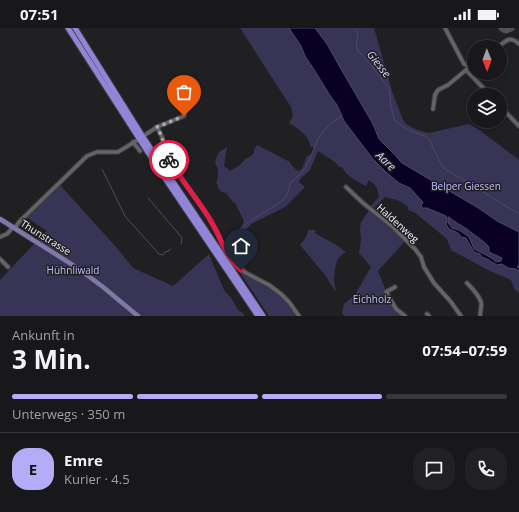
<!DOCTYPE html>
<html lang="de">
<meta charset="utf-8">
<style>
body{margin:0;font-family:"Open Sans",sans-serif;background:#212123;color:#f1f3f6;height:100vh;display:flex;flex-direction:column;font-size:15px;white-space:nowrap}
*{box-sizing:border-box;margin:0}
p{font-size:13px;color:#9fa0a2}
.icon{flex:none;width:22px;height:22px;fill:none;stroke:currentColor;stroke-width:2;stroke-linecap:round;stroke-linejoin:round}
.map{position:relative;height:288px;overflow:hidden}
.sheet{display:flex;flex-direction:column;background:#18181a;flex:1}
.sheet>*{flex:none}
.needle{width:26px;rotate:179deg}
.controls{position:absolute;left:467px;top:12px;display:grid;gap:8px}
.controls a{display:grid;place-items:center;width:40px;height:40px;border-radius:50%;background:#18181a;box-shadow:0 2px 6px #0003,0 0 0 1px #363739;font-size:20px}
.pin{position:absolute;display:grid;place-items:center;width:34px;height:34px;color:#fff;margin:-41px -17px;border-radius:50% 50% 50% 0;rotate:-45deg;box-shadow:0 0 4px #0007}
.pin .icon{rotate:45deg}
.courier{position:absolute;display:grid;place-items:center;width:40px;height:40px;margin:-20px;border:3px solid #e11d48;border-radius:50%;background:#fff;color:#222;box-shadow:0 1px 5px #0007}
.overview em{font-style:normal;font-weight:700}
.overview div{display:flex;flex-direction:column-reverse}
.overview{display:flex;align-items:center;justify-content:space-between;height:68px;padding:0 12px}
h1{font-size:26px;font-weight:700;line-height:30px}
.bar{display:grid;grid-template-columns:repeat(4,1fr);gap:6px 4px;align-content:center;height:48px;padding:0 12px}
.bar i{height:5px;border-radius:3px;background:#363739}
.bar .selected{background:#b5acf8}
.bar p{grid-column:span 4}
.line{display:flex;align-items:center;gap:10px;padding:0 12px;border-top:1px solid #363739}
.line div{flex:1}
.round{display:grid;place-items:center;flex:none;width:42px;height:42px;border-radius:16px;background:#212123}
.status{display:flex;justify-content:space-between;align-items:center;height:28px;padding:0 20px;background:#18181a;direction:ltr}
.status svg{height:11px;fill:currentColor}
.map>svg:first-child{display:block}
</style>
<div class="status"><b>07:51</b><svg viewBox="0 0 49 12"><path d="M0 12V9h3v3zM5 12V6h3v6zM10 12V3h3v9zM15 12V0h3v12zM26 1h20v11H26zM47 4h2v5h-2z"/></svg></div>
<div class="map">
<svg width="519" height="288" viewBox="0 0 519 288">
<rect width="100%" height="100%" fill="#202023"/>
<!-- green -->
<path fill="#383455" d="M240 0H374L392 63 403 92 406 96 417 102 429 105 469 96 478 101 519 132V265L514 260 511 252 490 243 451 222 447 211 414 184 408 182V179C399 171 395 172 385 169L373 181 370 179 379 169C377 159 377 158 369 152L366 158C357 153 347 149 342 139H339L335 134 318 123 310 142 300 151 299 154 305 159 285 179 251 196C248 202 243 202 240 208H235L234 206 242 198 244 193 235 175 233 174 226 165 222 164 218 160V157L216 155 218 149V141L215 135 218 125 227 119 224 138 230 143 240 137 245 131 251 128 254 125V122L257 117 290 134C291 138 295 140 298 143L302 141 307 128 312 126 314 120 310 118C310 108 297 100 289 95L293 88 291 79Z
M59 156 117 220 133 240 173 258 209 226 224 262 232 271 238 282 244 286V288H0V252L34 216 39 210 47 203 26 189Z
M370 181 377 185 379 183H381C384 185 386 186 389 189L387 193 389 195H392L406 212 378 243 388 268 398 282 406 288H344L342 285 344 276 354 268 371 239 359 225 361 212 360 201 361 194Z
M308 202H314L316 203 315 205 316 206 335 216 346 224C343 226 338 229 337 233 335 239 332 256 336 261L335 263 325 247 300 217 306 209Z
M239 243C247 247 254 250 262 254 277 262 288 274 298 288H269Z"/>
<!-- water -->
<path fill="#090026" stroke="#4f4964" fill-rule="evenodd" d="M289 0H315L327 16 341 41 373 96 379 111 393 125 402 135 480 181 497 193 519 204V237L517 239 519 240V244L516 241 508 240 502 236 497 237 490 233 489 232 482 229 480 226 474 224 466 210 461 209C459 204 454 203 449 201L446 196 447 191 446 188 427 180H422L421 177 423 175 422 173 410 160 399 155 386 144 373 131 344 93 337 77 329 66 315 43 305 28 301 18ZM448 189H449C454 194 461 197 467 201 475 208 483 212 489 219V224L502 230 501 233 496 234 490 229 474 221 469 209 459 202 452 200 448 195Z"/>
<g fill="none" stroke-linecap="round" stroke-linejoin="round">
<!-- stream -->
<path stroke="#4f4964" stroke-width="1" d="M354 0 358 6 356 16 358 23 373 39 375 43 389 60 391 79 395 93 408 102 425 108 430 113 439 132 445 141 519 186
M102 141 125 188 159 226 162 227 164 226 165 224 169 223 170 221
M148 170 178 205 182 210 181 216
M236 206 249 194 279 175 285 170 289 162 290 155 302 145 306 139 319 109 325 101 342 87"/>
<!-- taxiway -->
<path stroke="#535356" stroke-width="7" d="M502 0 506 2 511 0"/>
<!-- minor casing -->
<g stroke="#3d3c3f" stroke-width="5.5">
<path id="minor" d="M445 0 464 36 468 38 474 37
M498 19C506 13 510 7 519 16
M467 41 466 42 490 67
M500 78 519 98
M433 81 435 67 438 62 448 57 466 42
M157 99 162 109 168 131 208 188 218 206 225 222 232 234 246 245 269 257 281 266 289 274 299 288
M145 107 157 99 184 88 185 80
M133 114 140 123
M346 159 363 175 393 199 415 221 421 229 424 239 434 255 451 274 461 288
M15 200 19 194 87 128 97 124H118L136 113
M0 209 7 206 13 199
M0 231 8 239
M467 255C472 260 479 268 481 274 482 279 480 284 480 288
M395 259 386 264 396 281 405 288
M427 286 429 288"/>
</g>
<!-- major casing -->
<g stroke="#3d3c3f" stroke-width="6">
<path id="major" d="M0 191 79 241 103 259 138 288"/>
</g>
<!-- highway casing -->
<g stroke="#3d3c3f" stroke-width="7">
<path id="highway" d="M68 0 156 137 258 288
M75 0 145 112 263 288"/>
</g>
<!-- minor -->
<use href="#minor" stroke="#646468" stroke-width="3.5"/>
<!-- major -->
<use href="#major" stroke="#7f78ab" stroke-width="4.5"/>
<!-- highway -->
<use href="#highway" stroke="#9185d7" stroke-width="5"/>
</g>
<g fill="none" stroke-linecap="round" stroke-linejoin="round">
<!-- done -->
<path stroke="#a8a8ab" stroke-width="4" stroke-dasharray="0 7.2" d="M169 132 166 128 162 109 157 99 184 88"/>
<!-- route -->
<path stroke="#e11d48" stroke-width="5" d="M169 132C181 152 197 170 209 190 221 208 224 228 241 242"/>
</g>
<g text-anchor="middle" stroke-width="3" stroke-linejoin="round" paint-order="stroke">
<!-- park labels -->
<g font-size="10" fill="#c2bbfe" stroke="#202023">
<text x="466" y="162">Belper Giessen</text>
<text x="73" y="246">Hühnliwald</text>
<text x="372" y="275">Eichholz</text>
</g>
<!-- street labels -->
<g font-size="10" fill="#f2f2f4" stroke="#202023">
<text transform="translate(398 195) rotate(42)" y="4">Haldenweg</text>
<text transform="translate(46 209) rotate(32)" y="4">Thunstrasse</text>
</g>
<!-- water labels -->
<g font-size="11" font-style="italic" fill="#d8d5f7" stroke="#202023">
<text transform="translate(379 36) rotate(51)" y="4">Giesse</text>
<text transform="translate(386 133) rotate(44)" y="4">Aare</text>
</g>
</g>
</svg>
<div class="controls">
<a><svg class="needle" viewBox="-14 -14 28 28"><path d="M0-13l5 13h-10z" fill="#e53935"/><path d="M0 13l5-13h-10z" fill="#9fa0a2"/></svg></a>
<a><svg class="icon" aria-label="layers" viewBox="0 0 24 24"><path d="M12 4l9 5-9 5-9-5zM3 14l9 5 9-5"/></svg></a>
</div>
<div class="pin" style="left:184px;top:88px;background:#ea580c"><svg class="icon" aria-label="bag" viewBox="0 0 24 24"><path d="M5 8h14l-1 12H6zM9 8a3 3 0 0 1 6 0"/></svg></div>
<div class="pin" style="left:241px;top:242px;background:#1f2937"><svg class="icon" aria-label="home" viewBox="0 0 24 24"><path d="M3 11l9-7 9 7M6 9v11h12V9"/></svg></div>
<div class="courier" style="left:169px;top:132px"><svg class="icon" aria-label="bike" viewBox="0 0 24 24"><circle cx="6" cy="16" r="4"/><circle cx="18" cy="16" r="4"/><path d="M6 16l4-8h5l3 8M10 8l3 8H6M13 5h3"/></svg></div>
</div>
<section class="sheet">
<div class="overview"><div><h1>3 Min.</h1><p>Ankunft in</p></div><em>07:54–07:59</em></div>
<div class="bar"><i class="selected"></i><i class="selected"></i><i class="selected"></i><i></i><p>Unterwegs · 350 m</p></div>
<div class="line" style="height:72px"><b class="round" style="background:#b5acf8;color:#111">E</b><div><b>Emre</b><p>Kurier · 4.5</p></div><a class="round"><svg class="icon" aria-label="chat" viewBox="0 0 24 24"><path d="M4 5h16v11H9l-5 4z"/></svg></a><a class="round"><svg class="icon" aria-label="phone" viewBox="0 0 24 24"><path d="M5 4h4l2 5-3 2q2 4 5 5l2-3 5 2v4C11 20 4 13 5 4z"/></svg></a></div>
</section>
